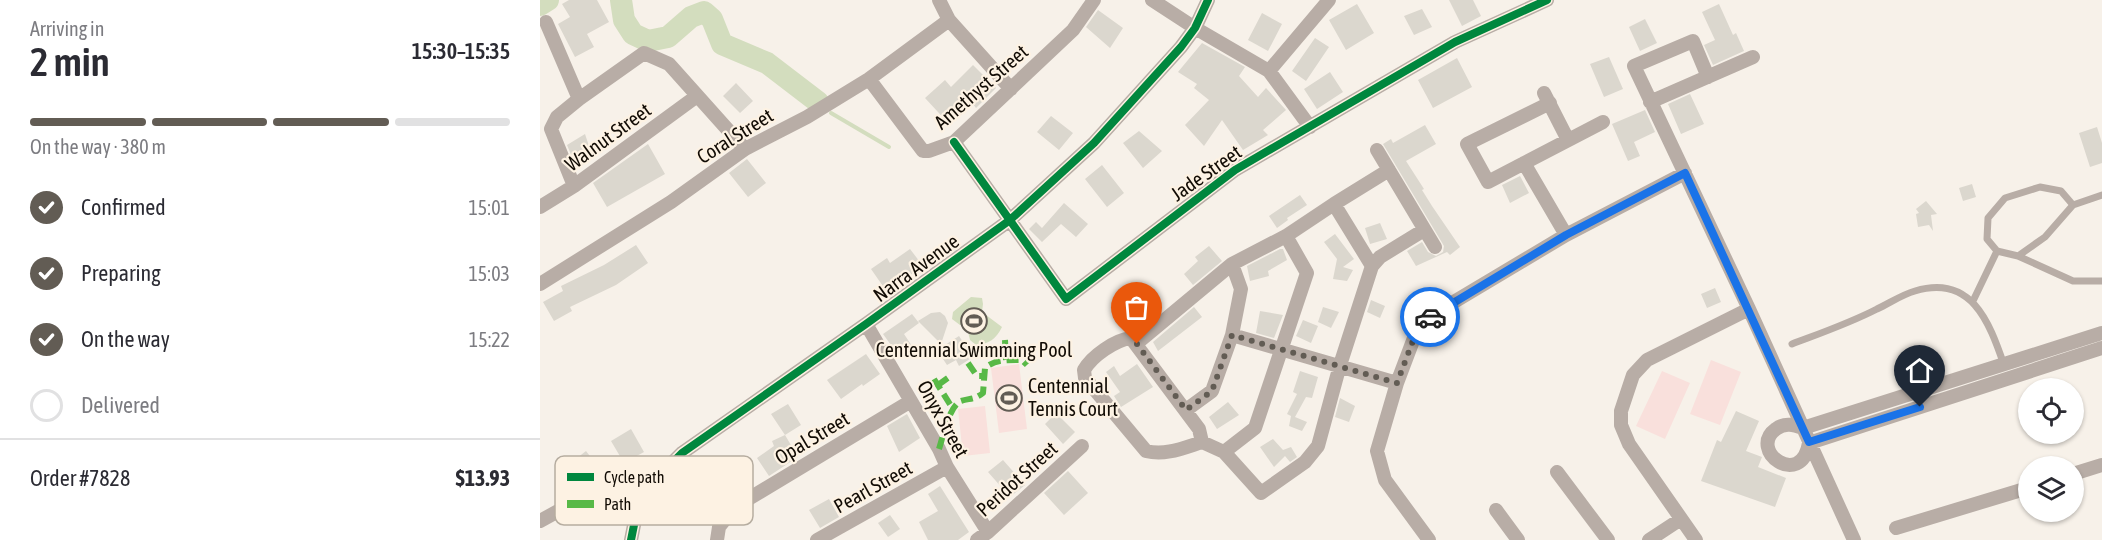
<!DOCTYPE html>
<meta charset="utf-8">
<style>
body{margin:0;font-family:"Asap Condensed",sans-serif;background:#f2f2f3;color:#2b2b33;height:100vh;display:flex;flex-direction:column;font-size:22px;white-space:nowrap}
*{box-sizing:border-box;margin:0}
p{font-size:20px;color:#7c7c81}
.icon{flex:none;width:33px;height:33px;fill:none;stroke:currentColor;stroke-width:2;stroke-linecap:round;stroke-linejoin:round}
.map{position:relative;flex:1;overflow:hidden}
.drawer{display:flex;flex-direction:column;background:#fff;width:540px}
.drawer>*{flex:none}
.fabs{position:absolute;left:1478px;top:378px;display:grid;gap:12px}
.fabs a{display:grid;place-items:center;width:66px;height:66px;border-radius:50%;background:#fff;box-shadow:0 2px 4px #0004;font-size:30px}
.pin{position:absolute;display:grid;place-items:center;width:51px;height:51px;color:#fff;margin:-62px -26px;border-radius:50% 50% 50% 0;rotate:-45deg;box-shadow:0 0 6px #0007}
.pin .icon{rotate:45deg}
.courier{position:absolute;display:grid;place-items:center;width:60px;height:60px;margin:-30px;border:4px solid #1a73e8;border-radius:50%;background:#fff;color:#222;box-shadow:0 2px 8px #0007}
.head em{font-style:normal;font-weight:600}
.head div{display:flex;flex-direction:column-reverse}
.head{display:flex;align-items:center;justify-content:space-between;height:102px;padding:0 30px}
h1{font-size:39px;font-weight:600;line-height:45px}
.bar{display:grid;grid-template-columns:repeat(4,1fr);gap:9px 6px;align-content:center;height:72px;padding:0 30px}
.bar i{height:8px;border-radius:4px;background:#e1e1e2}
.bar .selected{background:#625c54}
.bar p{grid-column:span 4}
.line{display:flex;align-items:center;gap:15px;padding:0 30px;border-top:2px solid #e1e1e2}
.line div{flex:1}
ol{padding:0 30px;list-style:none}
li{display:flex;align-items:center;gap:18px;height:66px}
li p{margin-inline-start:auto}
li .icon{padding:6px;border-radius:50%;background:#625c54;color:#fff;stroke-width:4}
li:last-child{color:#7c7c81}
li i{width:33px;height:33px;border:3px solid #e1e1e2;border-radius:50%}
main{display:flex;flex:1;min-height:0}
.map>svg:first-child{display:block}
</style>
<main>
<section class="drawer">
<div class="head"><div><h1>2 min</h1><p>Arriving in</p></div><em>15:30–15:35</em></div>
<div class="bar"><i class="selected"></i><i class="selected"></i><i class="selected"></i><i></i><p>On the way · 380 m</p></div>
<ol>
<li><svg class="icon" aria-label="check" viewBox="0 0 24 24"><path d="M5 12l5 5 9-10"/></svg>Confirmed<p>15:01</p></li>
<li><svg class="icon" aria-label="check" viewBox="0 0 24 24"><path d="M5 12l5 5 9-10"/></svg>Preparing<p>15:03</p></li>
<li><svg class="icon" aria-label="check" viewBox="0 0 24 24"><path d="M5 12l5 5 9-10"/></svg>On the way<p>15:22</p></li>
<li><i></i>Delivered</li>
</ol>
<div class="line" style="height:78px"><div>Order #7828</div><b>$13.93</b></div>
</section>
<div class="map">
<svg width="1562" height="540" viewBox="0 0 1562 540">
<rect width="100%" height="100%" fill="#f7f1e9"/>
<!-- green -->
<path fill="#f9e0dc" d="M1171 360 1201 372 1180 425 1150 414Z
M479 364 487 429 459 433 451 368Z
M1122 371 1150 383 1125 439 1096 426Z
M445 406 450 453 423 456 418 409Z"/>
<!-- water -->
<path fill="#d3ddbe" d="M431 297 442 298 443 304 442 312 462 327C456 339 449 344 436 345L430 340 426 323 420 325 412 319 413 312Z"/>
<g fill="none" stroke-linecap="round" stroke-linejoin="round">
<!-- stream -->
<path stroke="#d3ddbe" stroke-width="4" d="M291 113 349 147"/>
<!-- river -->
<path stroke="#d3ddbe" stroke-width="22" d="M81 0 84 20 93 34 108 41 128 37 151 17 164 12 172 19 182 44 227 63 278 102
M0 5 8 0"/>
</g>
<!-- building -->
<path fill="#dbd7ce" d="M29 0H57L69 22 47 34 54 47 35 57 18 24 30 17 22 4Z
M909 0H933L941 16 922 26Z
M817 4 834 33 806 50 789 20Z
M1179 4 1193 35 1196 33 1204 51 1173 65 1164 45 1175 40 1162 12Z
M882 9 892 27 874 35 864 16Z
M558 10 583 28 570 48 546 27Z
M722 13 742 24 728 51 708 40Z
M1105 19 1117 43 1100 51 1089 27Z
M775 38 789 47 766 81 752 71Z
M662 43 705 67 699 76 718 97 726 88 746 110 723 130 728 135 703 150 682 120 664 146 645 125 669 100 654 88 657 84 638 72Z
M1069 57 1083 89 1064 97 1050 64Z
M917 58 932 87 893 108 878 80Z
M433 65 456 88 436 108 433 104 410 125 385 98 405 80 411 87Z
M790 72 803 92 777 109 764 89Z
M196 83 213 101 200 113 183 96Z
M1150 94 1164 124 1141 134 1128 104Z
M1105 110 1115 132 1094 142 1100 156 1088 161 1072 124Z
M511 116 533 133 519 150 497 132Z
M885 125 896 144 866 161 884 189 882 190 892 206 920 247 910 255 907 252 876 266 867 251 882 242 888 252 896 256 903 252 904 246 843 144 851 139 853 143Z
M1557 127 1562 143V163L1550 167 1539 133Z
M599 131 622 151 603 168 583 143Z
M45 134 53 158 37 169 27 145Z
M108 144 125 174 67 207 53 183Z
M207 159 226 183 208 197 189 173Z
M562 165 584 193 567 207 545 179Z
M980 176 989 193 970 203 962 185Z
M1432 184 1436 197 1423 201 1419 188Z
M760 195 767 205 747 218 748 220 737 228 729 216Z
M1386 201 1397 214 1391 215 1393 231 1389 225 1378 227 1376 214 1379 213 1376 209Z
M524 203 548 224 536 237 521 224 502 242 489 229 496 222 502 228Z
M840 223 847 239 830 244 825 228Z
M795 234 814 259 803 267 813 270 807 281 793 279 797 259 784 242Z
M96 245 108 263 76 285 30 307 32 311 14 321 3 302 23 291 21 286 64 265Z
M669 246 682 261 653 285 644 274 658 261 655 257Z
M370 249 383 266 347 292 331 269 347 258 350 263Z
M740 249H743L747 260 728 271 729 276 710 281 707 266Z
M1175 288 1181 302 1167 308 1161 294Z
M831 300 845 306 840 318 827 312Z
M654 307 662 317 618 351 613 342Z
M783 307 799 312 791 328 778 322Z
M720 311 743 315 734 338 716 333Z
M400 312 405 316 408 323 401 344 378 321 391 313Z
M372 314 379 323 364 334 372 346 359 356 343 334Z
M763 320 778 326 771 343 756 336Z
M419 336 433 357 419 366 416 360 407 365 397 350Z
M326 354 340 374 323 386 322 384 301 399 287 380Z
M597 364 613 387 581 407 574 396 580 392 566 372 574 366 580 376Z
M760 371 778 377 772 398 766 397 755 417 767 422 762 431 749 426 751 416 747 414 757 394 753 392Z
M800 398 815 406 809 422 795 417Z
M688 402 699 415 677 429 669 417Z
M248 404 261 425 245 435 231 414Z
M1196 411 1219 421 1206 451 1222 457 1218 467 1246 478 1235 507 1161 481 1177 440 1181 442Z
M516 413 535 432 523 444 505 424Z
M367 414 380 438 359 452 347 426Z
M91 429 104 452 84 463 71 441Z
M245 435 258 457 229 476 217 458 234 446 232 441Z
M733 439 743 450 751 447 757 457 750 462 745 456 734 467 720 447Z
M46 451 62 472 47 482 32 462Z
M463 460 485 485 470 497 448 472Z
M528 471 548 493 524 515 504 493Z
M400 486 429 532 418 540H388L379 522 398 511 388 494Z
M289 499 299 517 280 528 269 510Z
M350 515 360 529 348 537 338 523Z"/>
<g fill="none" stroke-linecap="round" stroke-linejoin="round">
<!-- service -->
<path stroke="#b8ada6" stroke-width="7" d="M1533 205 1521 191 1500 187 1465 198 1448 218 1447 239 1457 251 1478 256 1505 237 1533 205 1562 195
M1478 256 1533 281H1562
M1433 301 1457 251
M1252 344C1281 333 1310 323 1337 309 1350 303 1361 295 1375 291 1431 274 1449 321 1464 365"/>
<!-- minor -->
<path stroke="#b8ada6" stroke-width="14" d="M399 0 409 20 471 89
M612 0 655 28 729 71 770 127
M6 22 39 99
M729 71 789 0
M1168 77 1153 41 1094 66 1209 309 1314 540
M329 79 383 151H389L414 142 533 30 554 0
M1004 93 1028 140
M1110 102 1213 57
M1010 103 927 144 948 182 1063 122
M414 142 526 299 695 170 915 42 1007 0
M837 150 895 247
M984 163 1026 235
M34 186 11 129 17 117 39 99 104 53 129 64 205 149
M794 204 832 266
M0 207 34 186 157 96
M0 284 131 202 205 149 267 117 329 79 409 20
M326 324 399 449 407 467 448 532
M1562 333 1263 428C1254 425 1245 422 1236 429 1207 450 1261 490 1269 443L1562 348
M692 335 857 383
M591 338 659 429 662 442C643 448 625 456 606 451L545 378 544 370C552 356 575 340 591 338Z
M597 343 692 264 746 236 794 204 849 170
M646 410 672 391 692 335 701 289 692 264
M662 442 684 452 721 493 765 462 778 446 800 365 832 266 840 257 884 230
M684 452 715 428 767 273 746 236
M1017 472 1068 540
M1533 474 1562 465
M956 510 978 540
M0 521 60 488 100 495
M1356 528 1488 488
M91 540 100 495 142 453 326 324 470 220 554 143 641 47 655 28 668 0
M177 540 179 527 195 507 371 401
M277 540 407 467
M437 540 448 532 542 446
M889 540 845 480 837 451 857 383 877 330 892 315 1026 235 1145 173
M1109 540 1141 519
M1156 540 1089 444 1081 425V411L1093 375 1107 360 1209 309"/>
<!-- quiet -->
<path stroke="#58b947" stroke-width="6" stroke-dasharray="12 6" stroke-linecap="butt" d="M465 340 466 360
M428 363 437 376H445
M394 379 413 409
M398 385 412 375
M399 449C403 437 409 406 421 401 430 398 434 400 443 393L445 368C455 359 469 360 482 360L487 365"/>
<!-- cycleway casing -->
<g stroke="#fdf2e3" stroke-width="11">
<path id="cycleway" d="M414 142 526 299 695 170 915 42 1007 0
M91 540 100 495 142 453 326 324 470 220 554 143 641 47 655 28 668 0"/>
</g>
<!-- cycleway -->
<use href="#cycleway" stroke="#00873e" stroke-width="8"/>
</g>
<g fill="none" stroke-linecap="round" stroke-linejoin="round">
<!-- done -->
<path stroke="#625c54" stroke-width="6" stroke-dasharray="0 10.8" d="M597 344 646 410 672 391 692 335 857 383 877 330 890 317"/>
<!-- route -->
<path stroke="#1a73e8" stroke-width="8" d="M890 317 1026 235 1145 173 1269 442 1380 407"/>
</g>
<!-- icons -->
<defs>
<g id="stadium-ring" transform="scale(1.35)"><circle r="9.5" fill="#fdf2e3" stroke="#625c54" stroke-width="1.5"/><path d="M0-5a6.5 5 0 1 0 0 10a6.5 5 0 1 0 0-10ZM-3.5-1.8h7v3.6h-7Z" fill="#625c54"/></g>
</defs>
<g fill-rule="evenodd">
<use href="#stadium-ring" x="434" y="321"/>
<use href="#stadium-ring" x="469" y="398"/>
</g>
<g text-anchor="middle" stroke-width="4.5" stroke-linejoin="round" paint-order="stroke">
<!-- street labels -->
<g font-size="20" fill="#110b04" stroke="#fdf2e3">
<text transform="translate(441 87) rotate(-41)" y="7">Amethyst Street</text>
<text transform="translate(195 136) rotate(-32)" y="7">Coral Street</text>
<text transform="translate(68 137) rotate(-36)" y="7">Walnut Street</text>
<text transform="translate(666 173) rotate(-35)" y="7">Jade Street</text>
<text transform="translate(376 268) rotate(-36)" y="7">Narra Avenue</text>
<text transform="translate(403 419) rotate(61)" y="7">Onyx Street</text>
<text transform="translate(272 438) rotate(-31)" y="7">Opal Street</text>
<text transform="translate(477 479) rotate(-42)" y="7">Peridot Street</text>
<text transform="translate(333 487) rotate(-29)" y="7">Pearl Street</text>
</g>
<!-- poi labels -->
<g font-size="20" fill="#110b04" stroke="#fdf2e3">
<text x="434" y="357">Centennial Swimming Pool</text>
<text x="488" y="393" text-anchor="start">Centennial<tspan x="488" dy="23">Tennis Court</tspan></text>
</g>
</g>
<!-- legend -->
<rect x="15" y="456" width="198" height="69" rx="9" fill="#fdf2e3" stroke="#b6ada0" stroke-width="1.5"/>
<rect x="27" y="473" width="27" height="8" fill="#00873e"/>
<rect x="27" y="500" width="27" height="8" fill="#58b947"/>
<g font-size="16" fill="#110b04">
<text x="64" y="483">Cycle path</text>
<text x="64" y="510">Path</text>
</g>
</svg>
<div class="fabs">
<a><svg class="icon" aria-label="locate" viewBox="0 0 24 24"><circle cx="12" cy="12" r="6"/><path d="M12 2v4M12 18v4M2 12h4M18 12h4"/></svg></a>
<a><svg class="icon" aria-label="layers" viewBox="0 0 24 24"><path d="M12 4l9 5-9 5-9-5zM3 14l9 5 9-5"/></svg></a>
</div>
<div class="pin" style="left:597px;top:344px;background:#ea580c"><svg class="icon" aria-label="bag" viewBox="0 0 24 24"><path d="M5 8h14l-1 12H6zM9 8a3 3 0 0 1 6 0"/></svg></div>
<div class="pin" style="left:1380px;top:407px;background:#1f2937"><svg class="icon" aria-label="home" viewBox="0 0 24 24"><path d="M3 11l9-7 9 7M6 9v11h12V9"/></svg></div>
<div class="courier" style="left:890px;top:317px"><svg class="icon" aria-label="car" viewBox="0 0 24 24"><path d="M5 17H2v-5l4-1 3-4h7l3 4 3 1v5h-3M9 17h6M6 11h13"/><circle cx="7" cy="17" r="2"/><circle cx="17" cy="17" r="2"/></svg></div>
</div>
</main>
